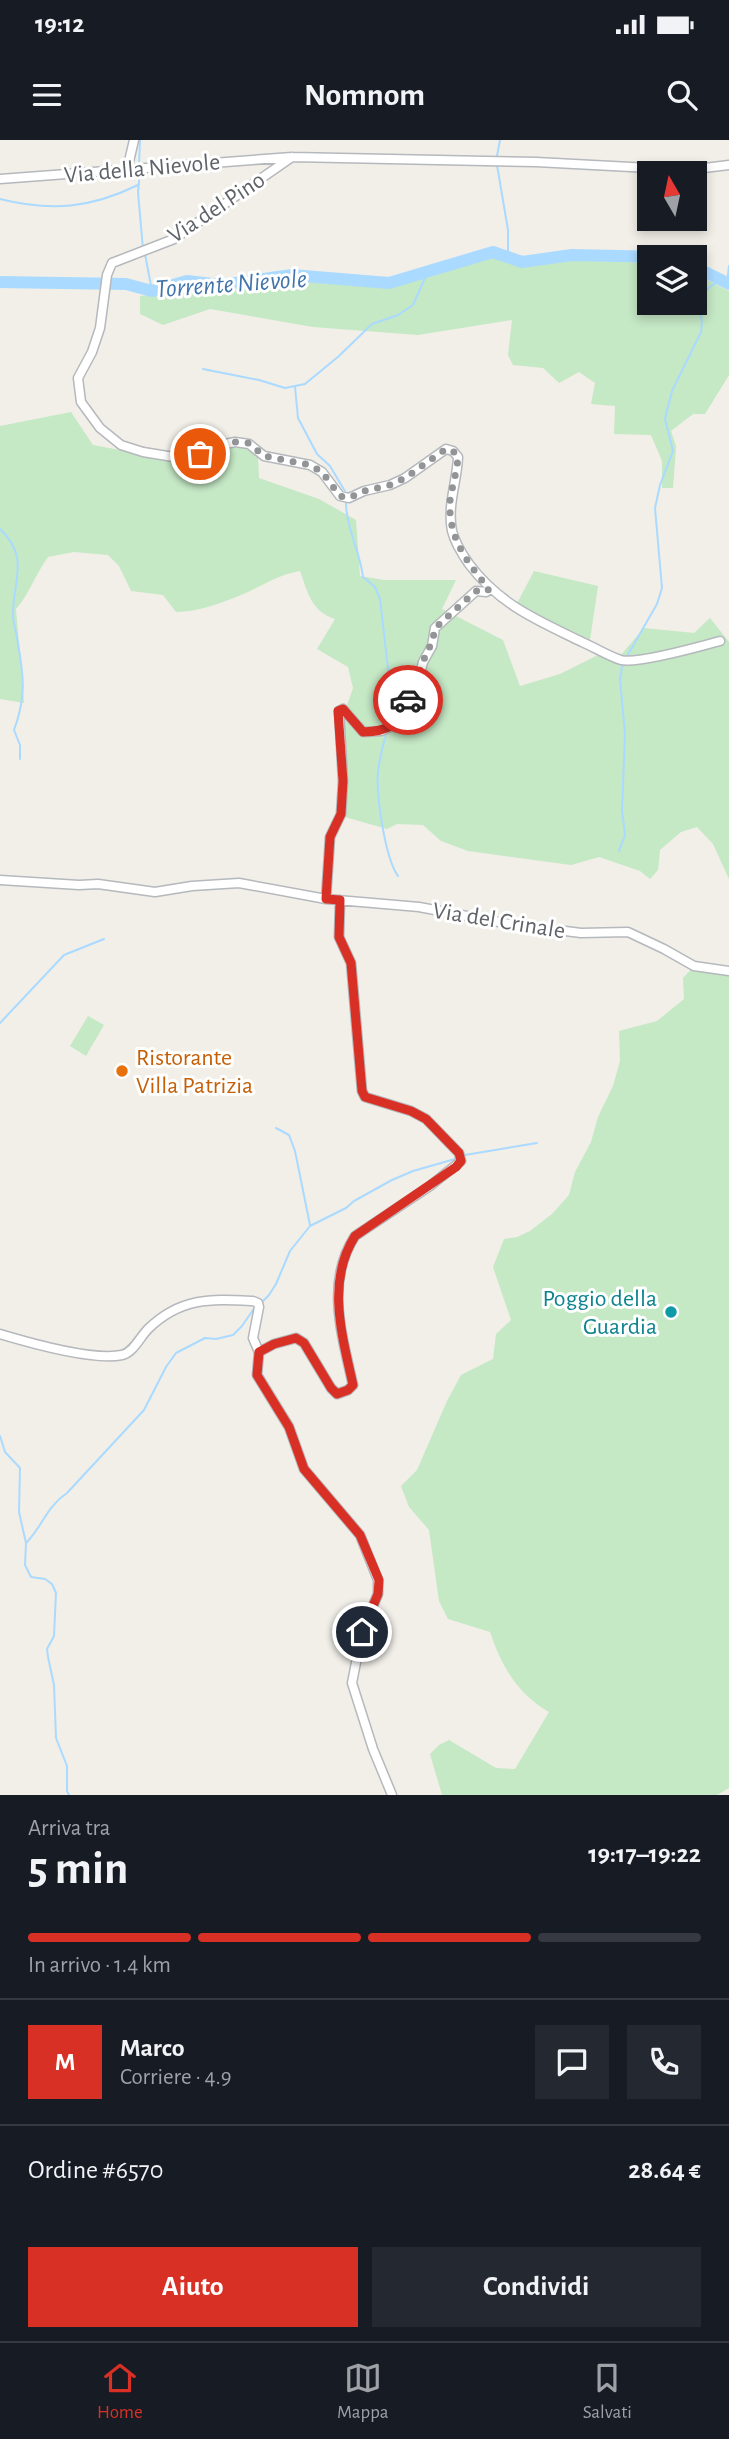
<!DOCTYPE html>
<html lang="it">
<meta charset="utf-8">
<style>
body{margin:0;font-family:"Alegreya Sans",sans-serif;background:#242831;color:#f1f3f6;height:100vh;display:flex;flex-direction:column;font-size:26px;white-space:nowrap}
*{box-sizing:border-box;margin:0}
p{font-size:23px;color:#9ea1a6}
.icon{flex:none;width:38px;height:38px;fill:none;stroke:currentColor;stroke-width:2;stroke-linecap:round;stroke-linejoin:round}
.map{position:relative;height:1655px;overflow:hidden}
.drawer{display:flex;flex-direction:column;background:#171b24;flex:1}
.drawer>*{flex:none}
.needle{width:46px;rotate:351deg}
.fabs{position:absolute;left:637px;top:21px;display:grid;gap:14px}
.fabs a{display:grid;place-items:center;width:70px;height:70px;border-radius:0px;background:#171b24;box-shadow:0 4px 10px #0003;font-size:35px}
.pin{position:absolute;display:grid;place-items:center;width:60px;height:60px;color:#fff;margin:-30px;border:4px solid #fff;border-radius:50%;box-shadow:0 2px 7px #0007}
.courier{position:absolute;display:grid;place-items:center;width:70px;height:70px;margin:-35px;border:5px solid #d93025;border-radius:50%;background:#fff;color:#222;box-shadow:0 2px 9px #0007}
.head em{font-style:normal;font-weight:600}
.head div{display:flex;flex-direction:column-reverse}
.head{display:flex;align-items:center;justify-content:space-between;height:119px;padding:0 28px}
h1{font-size:46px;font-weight:600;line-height:52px}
.bar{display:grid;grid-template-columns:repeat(4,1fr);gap:10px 7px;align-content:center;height:84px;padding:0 28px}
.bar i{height:9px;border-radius:5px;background:#363941}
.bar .current{background:#d93025}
.bar p{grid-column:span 4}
.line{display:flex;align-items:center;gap:18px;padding:0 28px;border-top:2px solid #363941}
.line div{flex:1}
.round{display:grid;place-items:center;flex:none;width:74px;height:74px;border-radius:0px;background:#242831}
.action{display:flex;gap:14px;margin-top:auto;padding:14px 28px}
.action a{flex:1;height:80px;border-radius:0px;background:#d93025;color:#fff;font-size:28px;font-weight:600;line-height:80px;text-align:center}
.action a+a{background:#242831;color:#f1f3f6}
.status{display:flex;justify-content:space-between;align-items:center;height:49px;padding:0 35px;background:#171b24;direction:ltr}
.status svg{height:19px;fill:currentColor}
header{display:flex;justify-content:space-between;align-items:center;height:91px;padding:0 28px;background:#171b24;font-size:32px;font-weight:600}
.tabs{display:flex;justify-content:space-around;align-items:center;height:98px;border-top:2px solid #363941;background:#171b24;font-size:19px;color:#9ea1a6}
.tabs a{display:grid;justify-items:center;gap:4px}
.tabs .current{color:#d93025}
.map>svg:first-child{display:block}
</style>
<div class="status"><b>19:12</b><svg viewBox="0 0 49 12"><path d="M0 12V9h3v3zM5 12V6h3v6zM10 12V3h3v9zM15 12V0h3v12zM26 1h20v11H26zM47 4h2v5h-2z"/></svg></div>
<header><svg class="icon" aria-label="menu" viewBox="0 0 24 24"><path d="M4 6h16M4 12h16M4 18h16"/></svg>Nomnom<svg class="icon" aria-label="search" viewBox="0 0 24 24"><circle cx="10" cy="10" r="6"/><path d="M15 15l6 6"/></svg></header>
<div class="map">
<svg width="729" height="1655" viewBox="0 0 729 1655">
<rect width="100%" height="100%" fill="#f1efe8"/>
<!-- green -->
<path fill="#c5e8c5" d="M489 117 533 126 575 120 649 123V163H695V134L729 151V235L705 274H693L671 291 676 306 673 348H662V321L651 295 614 294 615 266 591 264 595 243 579 232 559 243 543 228 513 225 508 215 512 180 418 195 313 187 210 169 163 185 140 174V156L175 152 231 150 281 140 383 147Z
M71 272 93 305 195 324 217 309 244 307 258 317 259 338 319 359 356 380 360 436 384 440H456L442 469 503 500 520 546 560 534 598 515 513 471 534 431 598 446 590 500 620 516 644 488 694 493 710 478 729 502V739L713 704 697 687 681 692 660 710 658 730 650 739 640 731 599 717 571 725 468 711 441 701 423 685 397 684 387 689 345 677 348 642 343 577 353 548 348 527 317 509 335 479C311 471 308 453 300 431 281 434 267 443 250 451 228 461 199 472 176 472L163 455 131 451 119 426 108 415 74 412 48 417C35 435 30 453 16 469L24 563 0 559V286Z
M698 822 729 827V1648L717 1655H442L430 1614 439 1605 449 1600 496 1628 515 1629 549 1572C517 1553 502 1527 490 1492L448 1479 439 1461 429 1390 409 1367 401 1346 417 1330 447 1261 461 1235 493 1219 496 1194 511 1180 493 1127 504 1099 517 1097 530 1091 552 1074 569 1055 575 1032 591 1002 598 977 613 946 620 921 619 891 657 881 684 859 683 838Z
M88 876 104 885 86 916 70 906Z"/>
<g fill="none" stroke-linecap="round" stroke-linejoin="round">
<!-- stream -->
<path stroke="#aadaff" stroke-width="2" d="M497 16 500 0
M139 25 140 0
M497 25 508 90V117
M140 31 138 52 143 109
M0 59C51 72 91 68 138 45
M145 114 152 151
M727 143 729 126
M203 229 259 240 285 248 305 244 339 216 372 184 398 175 413 165 428 131
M295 247 298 278 317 314 330 326 346 353
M346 362C346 388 360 411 363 437L375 447 380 459 389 537 387 585
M0 389C31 418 12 442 13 477 14 486 17 495 18 504 24 537 26 558 14 590L20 605V619
M626 518 657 464 662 448 655 368 660 345 673 311 665 279 672 251 701 192 702 181 695 159 719 140
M386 594C383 606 379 620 378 632 376 655 385 718 398 736
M619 711 625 695 622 670 625 594 620 539 622 527 626 523
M0 883 64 815 104 799
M276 988 289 995 295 1011 310 1085
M465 1015 537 1003
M262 1162 269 1155 276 1144 290 1111 310 1086 346 1068 354 1061 392 1040 413 1031 455 1019
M0 1296 5 1312 20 1328 19 1372 26 1403 25 1425 31 1437 45 1439 52 1444 56 1453 54 1496 47 1509 48 1517 54 1545 56 1598 67 1626V1651L69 1655
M26 1403C43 1386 46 1367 67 1353L144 1270 166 1227 176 1213 205 1198 216 1199 233 1195 242 1186 255 1167"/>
<!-- river -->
<path stroke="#aadaff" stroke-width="12" d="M695 127 729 144
M0 142 126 144 152 151 187 141 221 145 292 135 389 143 493 112 522 122 572 115 665 117"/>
<!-- minor casing -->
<g stroke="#b5b8bc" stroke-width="11">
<path id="minor" d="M292 17 174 99 112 123 107 135 100 188 92 212 78 238 81 262 100 288 121 305 143 312 186 319 216 306 235 302 249 304 264 316 310 325 322 332 340 356 349 358 364 351 390 345 405 338 446 309 453 311 458 317C457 342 447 365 452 391 455 403 462 414 469 424 500 465 537 480 582 502 594 507 608 516 621 520 636 524 702 506 720 501
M127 30 134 0
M0 39 292 17 536 22 688 30 729 25
M0 740 79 745 98 744 155 752 192 746 239 743 326 759 419 767 510 784 581 793 628 792 664 809 694 826 729 831
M326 759 330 697 341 674 343 641 339 571 343 569 363 592 381 591 392 586 417 546 423 522 432 506 435 488 476 451 486 452 490 449
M340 760 339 797 351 823 362 951 365 957 411 971 426 979 459 1013 461 1021 430 1046 355 1096C325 1142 342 1195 353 1245L348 1250 337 1254 331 1248 304 1203 296 1198 274 1204 259 1212 257 1235 289 1287 304 1329 360 1395 378 1440V1454L362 1492 352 1543 373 1609 392 1655
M0 1194C30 1203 92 1221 122 1215 133 1213 140 1197 148 1189 181 1157 211 1159 253 1161L258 1163 259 1167 253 1198 259 1212"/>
</g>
<!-- minor -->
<use href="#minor" stroke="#fff" stroke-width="8"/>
</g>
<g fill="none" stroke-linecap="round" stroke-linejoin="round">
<!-- done -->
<path stroke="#929495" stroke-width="7" stroke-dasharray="0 12.6" d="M200 314 216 306 235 302 249 303 264 316 310 325 322 332 340 356 349 358 364 351 390 345 405 338 446 309 453 311 458 317C457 332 452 346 450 361 448 398 467 422 489 449L486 452 476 451 435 488C432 506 429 506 423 522 417 536 417 546 408 560"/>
<!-- route -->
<path stroke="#d93025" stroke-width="9" d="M362 1492 378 1454 379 1440 360 1395 304 1329 289 1287 257 1235 259 1212 274 1204 296 1198 304 1203 331 1248 337 1254 348 1250 353 1245C342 1195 326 1142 355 1096L456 1027 461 1021 459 1013 426 979 411 971 365 957 362 951 351 823 339 797 340 760 326 759 330 697 341 674 343 641 338 571 343 569 363 592C393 591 394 585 408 560"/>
</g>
<!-- markers -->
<circle fill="#e8710a" stroke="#fff" stroke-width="2.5" cx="122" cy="931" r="7"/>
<circle fill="#0f9aa8" stroke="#fff" stroke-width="2.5" cx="671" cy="1172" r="7"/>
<g text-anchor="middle" stroke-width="6" stroke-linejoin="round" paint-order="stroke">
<!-- street labels -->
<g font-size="24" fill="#5f6368" stroke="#fff">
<text transform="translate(142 28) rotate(-5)" y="8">Via della Nievole</text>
<text transform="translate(216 67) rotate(-33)" y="8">Via del Pino</text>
<text transform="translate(499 780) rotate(9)" y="8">Via del Crinale</text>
</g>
<!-- food labels -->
<g font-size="24" fill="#c56008" stroke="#fff" text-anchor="start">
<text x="136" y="925">Ristorante<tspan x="136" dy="28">Villa Patrizia</tspan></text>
</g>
<!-- culture labels -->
<g font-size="24" fill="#0d838f" stroke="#fff" text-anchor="end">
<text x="657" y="1166">Poggio della<tspan x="657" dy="28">Guardia</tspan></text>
</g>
<!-- water labels -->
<g font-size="26" font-style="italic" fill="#4174aa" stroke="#fff">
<text transform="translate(231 143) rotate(-4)" y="9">Torrente Nievole</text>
</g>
</g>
</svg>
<div class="fabs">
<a><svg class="needle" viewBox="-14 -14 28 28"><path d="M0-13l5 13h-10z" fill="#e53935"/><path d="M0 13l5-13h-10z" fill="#9ea1a6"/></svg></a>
<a><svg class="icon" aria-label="layers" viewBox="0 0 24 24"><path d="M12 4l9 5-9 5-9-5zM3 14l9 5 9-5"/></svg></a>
</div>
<div class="pin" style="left:200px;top:314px;background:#ea580c"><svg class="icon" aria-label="bag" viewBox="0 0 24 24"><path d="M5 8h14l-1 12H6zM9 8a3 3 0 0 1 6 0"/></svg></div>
<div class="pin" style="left:362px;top:1492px;background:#1f2937"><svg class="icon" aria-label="home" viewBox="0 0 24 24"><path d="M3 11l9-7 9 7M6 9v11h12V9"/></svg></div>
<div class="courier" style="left:408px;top:560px"><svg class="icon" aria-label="car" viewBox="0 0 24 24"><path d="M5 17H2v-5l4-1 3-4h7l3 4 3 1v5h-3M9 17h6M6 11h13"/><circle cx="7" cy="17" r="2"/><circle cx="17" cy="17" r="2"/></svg></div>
</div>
<section class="drawer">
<div class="head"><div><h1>5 min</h1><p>Arriva tra</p></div><em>19:17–19:22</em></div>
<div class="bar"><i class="current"></i><i class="current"></i><i class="current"></i><i></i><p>In arrivo · 1.4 km</p></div>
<div class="line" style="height:126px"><b class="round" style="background:#d93025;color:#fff">M</b><div><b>Marco</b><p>Corriere · 4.9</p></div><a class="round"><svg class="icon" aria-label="chat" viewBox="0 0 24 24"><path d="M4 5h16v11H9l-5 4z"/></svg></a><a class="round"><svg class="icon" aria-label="phone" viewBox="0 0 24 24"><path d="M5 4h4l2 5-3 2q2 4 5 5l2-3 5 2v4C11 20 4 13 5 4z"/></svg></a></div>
<div class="line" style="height:91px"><div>Ordine #6570</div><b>28.64 €</b></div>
<div class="action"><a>Aiuto</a><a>Condividi</a></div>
</section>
<nav class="tabs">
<a class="current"><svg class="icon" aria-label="home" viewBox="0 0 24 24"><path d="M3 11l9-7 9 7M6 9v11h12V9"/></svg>Home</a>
<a><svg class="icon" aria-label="map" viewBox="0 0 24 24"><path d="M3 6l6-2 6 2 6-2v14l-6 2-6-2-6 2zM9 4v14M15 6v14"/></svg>Mappa</a>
<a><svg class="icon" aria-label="saved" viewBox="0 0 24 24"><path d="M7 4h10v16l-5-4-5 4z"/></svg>Salvati</a>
</nav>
